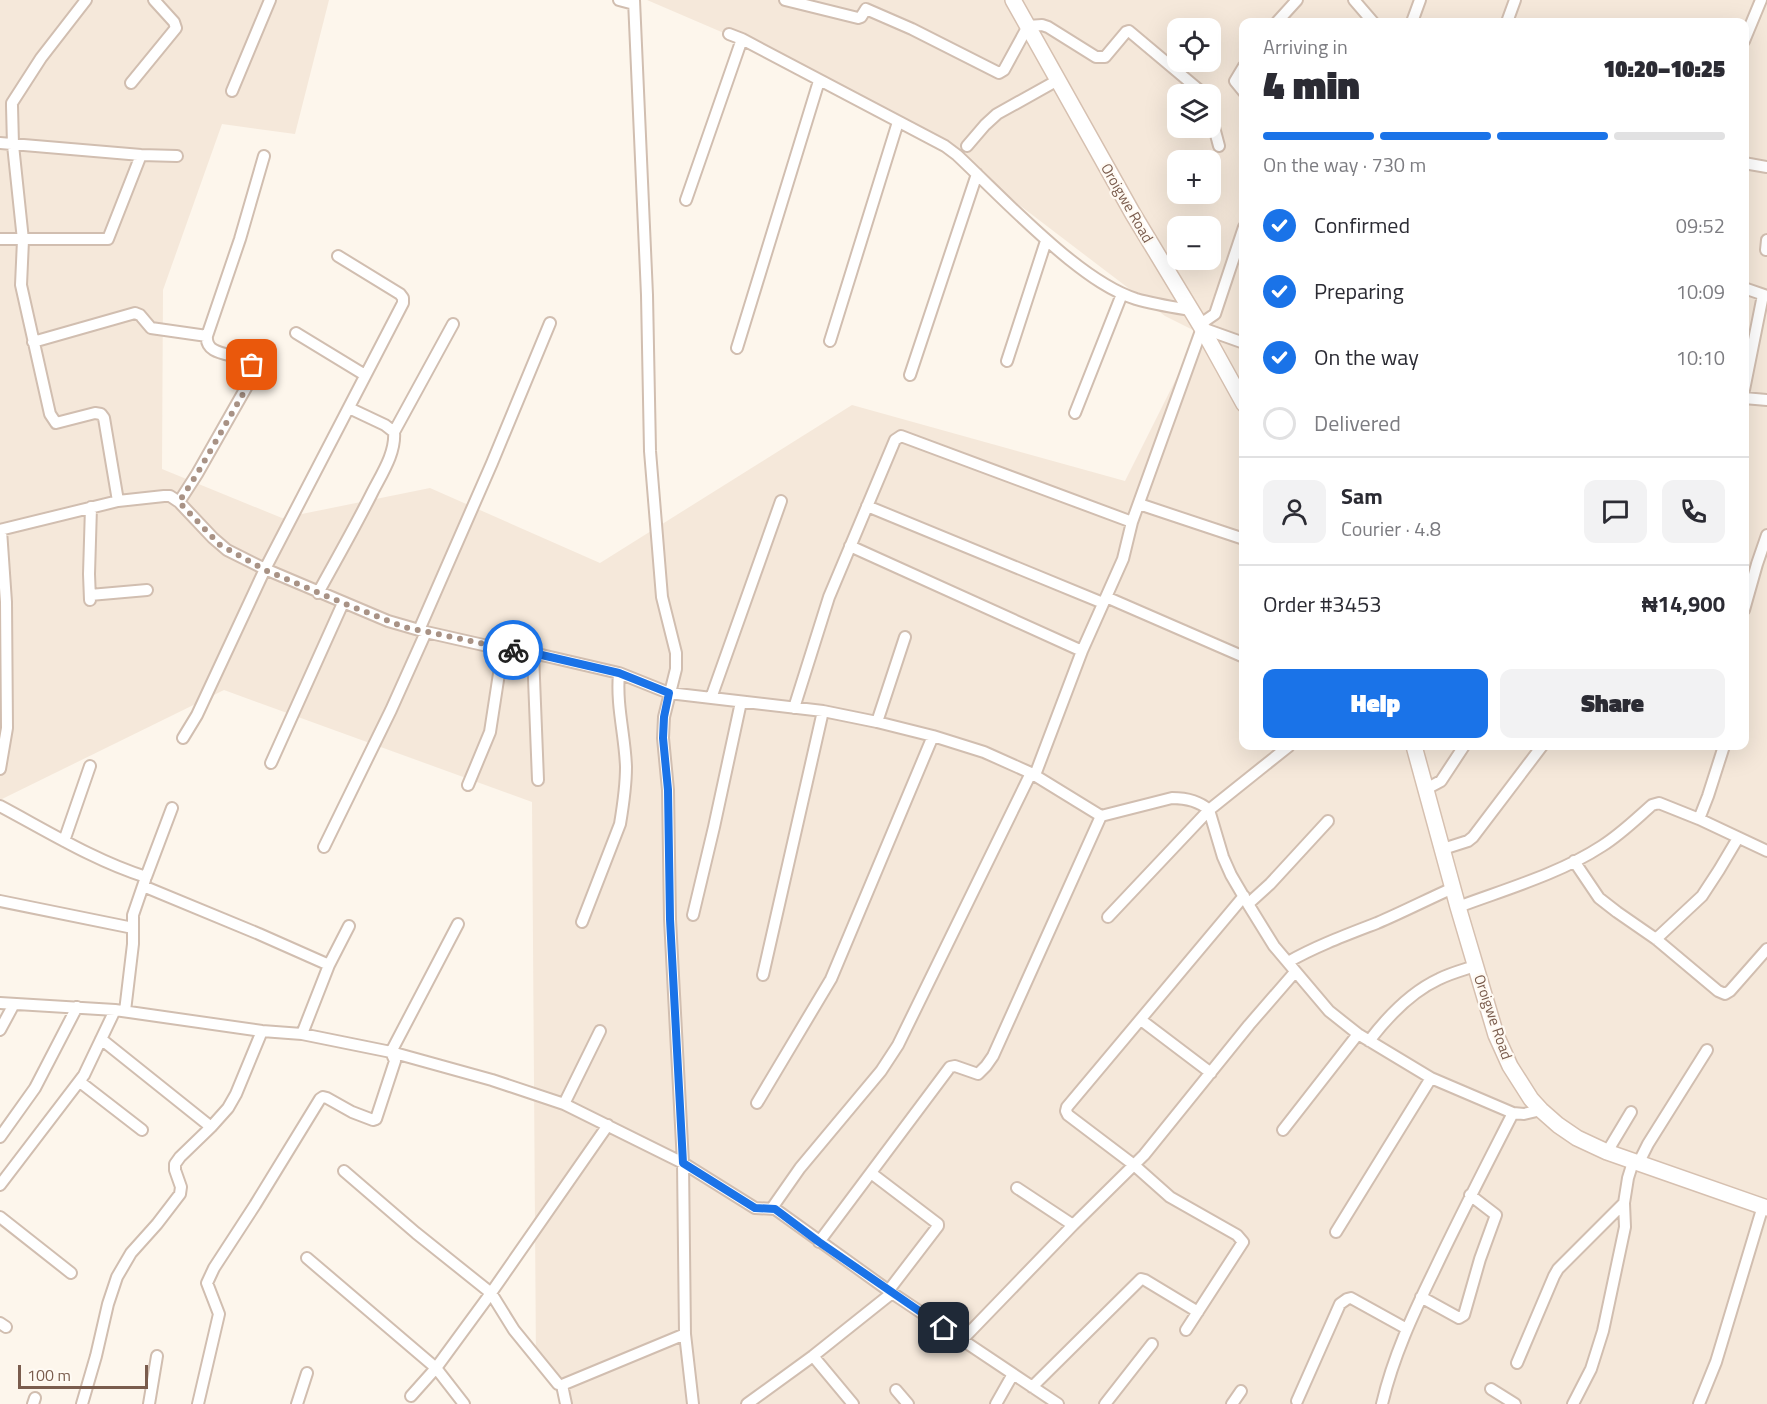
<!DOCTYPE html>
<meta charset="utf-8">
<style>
body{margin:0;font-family:"Titillium Web",sans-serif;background:#f2f2f3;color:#2b2b33;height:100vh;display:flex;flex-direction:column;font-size:22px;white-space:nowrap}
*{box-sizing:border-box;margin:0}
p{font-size:20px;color:#7c7c81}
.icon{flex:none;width:33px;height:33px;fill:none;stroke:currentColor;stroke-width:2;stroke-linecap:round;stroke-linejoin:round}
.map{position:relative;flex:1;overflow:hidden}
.panel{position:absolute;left:1239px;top:18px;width:510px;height:732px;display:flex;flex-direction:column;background:#fff;border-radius:12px;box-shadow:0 6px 24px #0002}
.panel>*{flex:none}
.tools{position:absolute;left:1167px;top:18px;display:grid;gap:12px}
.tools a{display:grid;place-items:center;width:54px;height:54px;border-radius:12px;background:#fff;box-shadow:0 6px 24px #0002;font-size:30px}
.scale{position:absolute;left:18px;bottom:15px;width:130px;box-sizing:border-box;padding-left:6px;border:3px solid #7a5c4d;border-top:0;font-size:16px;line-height:21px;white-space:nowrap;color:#7a5c4d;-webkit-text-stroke:4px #fffaf3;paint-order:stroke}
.pin{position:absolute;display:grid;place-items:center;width:51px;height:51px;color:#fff;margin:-26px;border-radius:12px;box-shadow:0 3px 9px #0006}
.courier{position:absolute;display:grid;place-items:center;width:60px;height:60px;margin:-30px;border:4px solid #1a73e8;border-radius:50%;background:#fff;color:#222;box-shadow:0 2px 8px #0007}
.headline em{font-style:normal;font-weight:800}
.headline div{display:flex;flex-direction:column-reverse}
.headline{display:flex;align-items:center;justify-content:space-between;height:102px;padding:0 24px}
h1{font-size:39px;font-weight:800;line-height:45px}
.bar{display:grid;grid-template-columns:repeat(4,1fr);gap:9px 6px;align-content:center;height:72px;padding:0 24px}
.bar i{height:8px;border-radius:4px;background:#e1e1e2}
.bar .selected{background:#1a73e8}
.bar p{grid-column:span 4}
.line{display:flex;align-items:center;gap:15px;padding:0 24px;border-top:2px solid #e1e1e2}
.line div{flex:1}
.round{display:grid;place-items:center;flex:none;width:63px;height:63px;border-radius:12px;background:#f2f2f3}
ol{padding:0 24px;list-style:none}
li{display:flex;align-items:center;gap:18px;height:66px}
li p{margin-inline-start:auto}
li .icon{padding:6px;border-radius:50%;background:#1a73e8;color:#fff;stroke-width:4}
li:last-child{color:#7c7c81}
li i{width:33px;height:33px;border:3px solid #e1e1e2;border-radius:50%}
.button{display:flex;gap:12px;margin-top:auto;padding:12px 24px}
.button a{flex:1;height:69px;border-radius:12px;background:#1a73e8;color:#fff;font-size:24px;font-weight:800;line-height:69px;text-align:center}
.button a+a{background:#f2f2f3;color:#2b2b33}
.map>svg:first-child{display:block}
</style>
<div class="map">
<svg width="1767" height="1404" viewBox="0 0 1767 1404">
<rect width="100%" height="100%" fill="#fdf6ec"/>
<!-- residential -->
<path fill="#f5e8da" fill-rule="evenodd" d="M0 0H329L295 134 222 124 163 290 162 469 282 518 430 488 600 563 852 405 1125 481 1199 333 1165 316 985 179 819 74 647 0H1767V1404H565L536 1363 532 802 224 690 0 800ZM1244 22H1744V746H1244ZM1178 28H1210V62H1178ZM1178 94H1210V128H1178ZM1178 160H1210V194H1178ZM1178 226H1210V260H1178Z"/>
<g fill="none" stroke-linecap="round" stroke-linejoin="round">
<!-- street casing -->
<g stroke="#d1beb0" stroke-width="14">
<path id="street" d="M86 0 41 58 12 103V106L13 145 23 240 21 285 50 414 56 423 95 413 101 414 104 418 118 501
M619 0 634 4
M634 0 647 295 650 451 662 597 676 653V669L664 717 663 738 668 790 670 919 683 1163 685 1334 693 1404
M785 0 858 18 861 17 866 9 912 29 999 73 1004 70 1028 26 1042 25 1048 27 1096 57H1105L1126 32 1129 31 1204 94
M1354 0 1373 22
M1277 22 1297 0
M1412 22 1420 0
M1507 22 1515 0
M729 34 742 39 945 146 957 155C994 190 1029 227 1069 259 1089 275 1111 291 1136 299 1153 304 1172 307 1190 310
M1744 41 1761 0
M1244 66 1235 81 1244 92
M131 83 176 28 174 22 154 0
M232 91 270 0
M1210 112 1219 146
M0 143 141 155 177 156
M967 146 985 125 997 114 1058 80
M1744 163 1767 167
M686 200 742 39
M0 239H108L141 155
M1766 250 1767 240
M1744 288 1767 296
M1199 325 1215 314 1244 227
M296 333 365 375
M830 341 898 122
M33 342 135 313 140 315 151 328 207 336
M737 348 819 81
M1007 361 1046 241
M910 375 977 174
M1744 390 1763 295
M1744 398 1767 400
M1075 413 1122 294
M394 432 453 324
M179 502 197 474 247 386C249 383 252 377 253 373 256 348 204 363 207 336L240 239 264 156
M1139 504 1244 539
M867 506 1103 603
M0 530 118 501 164 496H170L179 502 213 538 227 550 265 569 388 621 426 632 501 649 533 653 619 673 669 693 823 711 877 722 933 736 984 752 1031 773 1101 816 1172 798C1185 798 1198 800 1209 810L1223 857 1231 875 1248 904 1274 946 1329 1011 1358 1034 1431 1078 1513 1113 1524 1114 1541 1110
M850 546 1082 651
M318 593C336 560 355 527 372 493 381 475 396 453 394 432L385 425 349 408
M90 595 147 590
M1106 597 1244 657
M90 600 89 574 91 507
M1744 610 1757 564 1767 535
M419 630 492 463 550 323
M533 653 538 780
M711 698 781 501
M794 708 829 597 895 440 901 436 1132 522
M877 722 905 637
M183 738 197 715 265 569 403 303V298L400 294 338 256
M271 763 343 603
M0 769 7 728 6 602 1 530
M1035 775 1082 651 1123 559 1132 522 1202 328 1244 343
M468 785 490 732 500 667 501 649
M1426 789 1441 781 1464 746
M0 806C47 831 95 861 146 877L172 808
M1699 819 1708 796 1724 746
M64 841 90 766
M324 847 391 710 426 632
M1443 849 1468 841 1473 837 1542 746
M1574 861 1599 898 1617 912 1656 939 1718 991 1725 994 1730 991 1767 949
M143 886 259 934 329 965
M0 901 133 928
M1248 904 1270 884 1328 821
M1458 907C1506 889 1559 874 1602 846 1621 834 1636 819 1652 805L1659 803 1699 819 1767 851
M693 915 714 827 741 702
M1108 917 1209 810 1289 746
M582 922 620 824C623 806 626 787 626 767 625 735 616 706 619 673
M1656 939 1702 896 1719 870 1738 838
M1288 962C1316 946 1346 935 1377 923 1403 912 1428 899 1453 888
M763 975 823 711
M0 1003 115 1010 262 1031 302 1034 391 1052 492 1080 564 1104 683 1163 755 1208 775 1209 892 1293 1058 1404
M125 1011 133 944V915L145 880
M1141 1020 1211 1073
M0 1030 14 1004
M302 1034 329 965 349 926
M101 1039 211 1127
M1369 1041C1388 1016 1411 992 1439 979 1451 973 1463 970 1475 966
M80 1082 142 1130
M757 1103 831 979 933 736
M564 1104 600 1031
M1283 1130 1358 1034
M0 1137 35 1088 77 1007
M1607 1152 1631 1112
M1638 1164 1648 1144 1707 1050
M344 1171 416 1233 491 1293 514 1330 558 1384 562 1385 685 1334
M871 1173 938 1224V1226L889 1290
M0 1185 84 1075 115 1010
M1017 1188 1073 1225
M772 1208 800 1168 881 1071 898 1045 1031 773
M0 1217 71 1273
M1336 1232 1431 1078
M819 1242 950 1067 955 1066 978 1074 986 1066 993 1056 1101 816
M307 1258 436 1368 464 1404
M1421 1297 1459 1318 1464 1315 1480 1259 1496 1215 1470 1195
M0 1323 6 1327
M1186 1330 1243 1242 1237 1235 1170 1197 1134 1165 1068 1115 1066 1111 1067 1107 1244 896
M962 1340 1073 1225 1144 1155 1249 1025 1295 972
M813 1356 853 1404
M1517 1363 1554 1276 1558 1269 1624 1203
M562 1385 566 1404
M1032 1387 1141 1279 1145 1280 1198 1312
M1491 1389 1515 1404
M896 1390 908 1404
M411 1396 436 1368 491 1293 608 1125
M1297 1401 1340 1304 1347 1299 1351 1298 1407 1329
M33 1404 35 1398
M82 1404 96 1356 108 1304 117 1277 131 1253 157 1224 180 1194 181 1187 175 1170V1164L180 1157 211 1127 228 1108 236 1094 262 1031
M149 1404 157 1356
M198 1404 219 1314 207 1283 214 1268 255 1205 320 1099 323 1097 327 1098 352 1112 373 1120 376 1119 395 1061 391 1052 458 924
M297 1404 307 1373
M747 1404 813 1356 892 1293
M996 1404 1013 1374
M1105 1404 1152 1344
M1232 1404 1241 1391
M1382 1404C1393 1357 1413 1314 1434 1271 1459 1218 1486 1166 1513 1113
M1573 1404 1591 1369 1603 1331 1625 1227 1624 1203 1628 1178 1633 1162
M1699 1404 1716 1362 1763 1206"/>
</g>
<!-- secondary casing -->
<g stroke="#d6c0b0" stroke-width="18">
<path id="secondary" d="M1013 0 1133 214 1202 328 1244 404
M1414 746 1458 907 1496 1035 1510 1066 1531 1099 1541 1110 1558 1125 1577 1138 1607 1152 1767 1208"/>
</g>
<!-- street -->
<use href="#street" stroke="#fff" stroke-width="10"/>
<!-- secondary -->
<use href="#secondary" stroke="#fff" stroke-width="15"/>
</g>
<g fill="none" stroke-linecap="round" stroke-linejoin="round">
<!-- done -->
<path stroke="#a89285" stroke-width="6" stroke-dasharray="0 10.8" d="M252 365 253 372 247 387 197 474 179 502 220 545 265 570 343 603 404 627 513 650"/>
<!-- route -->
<path stroke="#1a73e8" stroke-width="8" d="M513 650 533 653 619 673 669 693 664 717 663 738 668 790 670 919 683 1163 755 1208 775 1209 819 1242 944 1328"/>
</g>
<g text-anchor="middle" stroke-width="4.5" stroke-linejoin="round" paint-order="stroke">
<!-- street labels -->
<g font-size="15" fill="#7a5c4d" stroke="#fffaf3">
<text transform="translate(1127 203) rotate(60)" y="5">Oroigwe Road</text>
<text transform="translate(1493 1017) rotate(71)" y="5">Oroigwe Road</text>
</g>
</g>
</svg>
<div class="tools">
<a><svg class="icon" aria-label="locate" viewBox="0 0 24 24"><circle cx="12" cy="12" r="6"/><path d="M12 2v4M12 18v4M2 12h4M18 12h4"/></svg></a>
<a><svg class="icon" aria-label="layers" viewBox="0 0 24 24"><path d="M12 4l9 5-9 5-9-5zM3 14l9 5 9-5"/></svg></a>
<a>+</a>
<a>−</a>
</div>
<div class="scale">100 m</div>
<div class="pin" style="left:252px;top:365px;background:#ea580c"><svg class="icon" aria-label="bag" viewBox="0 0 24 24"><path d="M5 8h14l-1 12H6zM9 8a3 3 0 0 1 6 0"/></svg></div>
<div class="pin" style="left:944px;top:1328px;background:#1f2937"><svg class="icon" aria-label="home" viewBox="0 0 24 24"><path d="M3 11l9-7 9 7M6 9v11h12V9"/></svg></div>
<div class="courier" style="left:513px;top:650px"><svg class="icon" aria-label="bike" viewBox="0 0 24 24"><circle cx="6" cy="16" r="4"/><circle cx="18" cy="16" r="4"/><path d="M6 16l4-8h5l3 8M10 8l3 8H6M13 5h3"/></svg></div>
<section class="panel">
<div class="headline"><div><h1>4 min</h1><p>Arriving in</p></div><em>10:20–10:25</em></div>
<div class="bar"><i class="selected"></i><i class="selected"></i><i class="selected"></i><i></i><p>On the way · 730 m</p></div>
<ol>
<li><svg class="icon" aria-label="check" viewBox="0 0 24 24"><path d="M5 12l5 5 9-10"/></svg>Confirmed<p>09:52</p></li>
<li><svg class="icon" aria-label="check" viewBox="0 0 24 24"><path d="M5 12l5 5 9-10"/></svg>Preparing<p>10:09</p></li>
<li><svg class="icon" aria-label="check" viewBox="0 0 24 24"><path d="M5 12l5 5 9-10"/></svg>On the way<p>10:10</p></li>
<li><i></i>Delivered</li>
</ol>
<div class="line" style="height:108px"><a class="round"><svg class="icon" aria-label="person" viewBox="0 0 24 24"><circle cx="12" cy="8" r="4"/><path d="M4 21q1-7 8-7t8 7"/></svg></a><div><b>Sam</b><p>Courier · 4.8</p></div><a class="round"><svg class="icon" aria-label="chat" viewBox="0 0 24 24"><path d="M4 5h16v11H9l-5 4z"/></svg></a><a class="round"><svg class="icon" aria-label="phone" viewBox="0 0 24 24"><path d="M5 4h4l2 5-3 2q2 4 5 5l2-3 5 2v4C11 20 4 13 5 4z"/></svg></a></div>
<div class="line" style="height:78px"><div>Order #3453</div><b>₦14,900</b></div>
<div class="button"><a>Help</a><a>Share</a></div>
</section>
</div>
